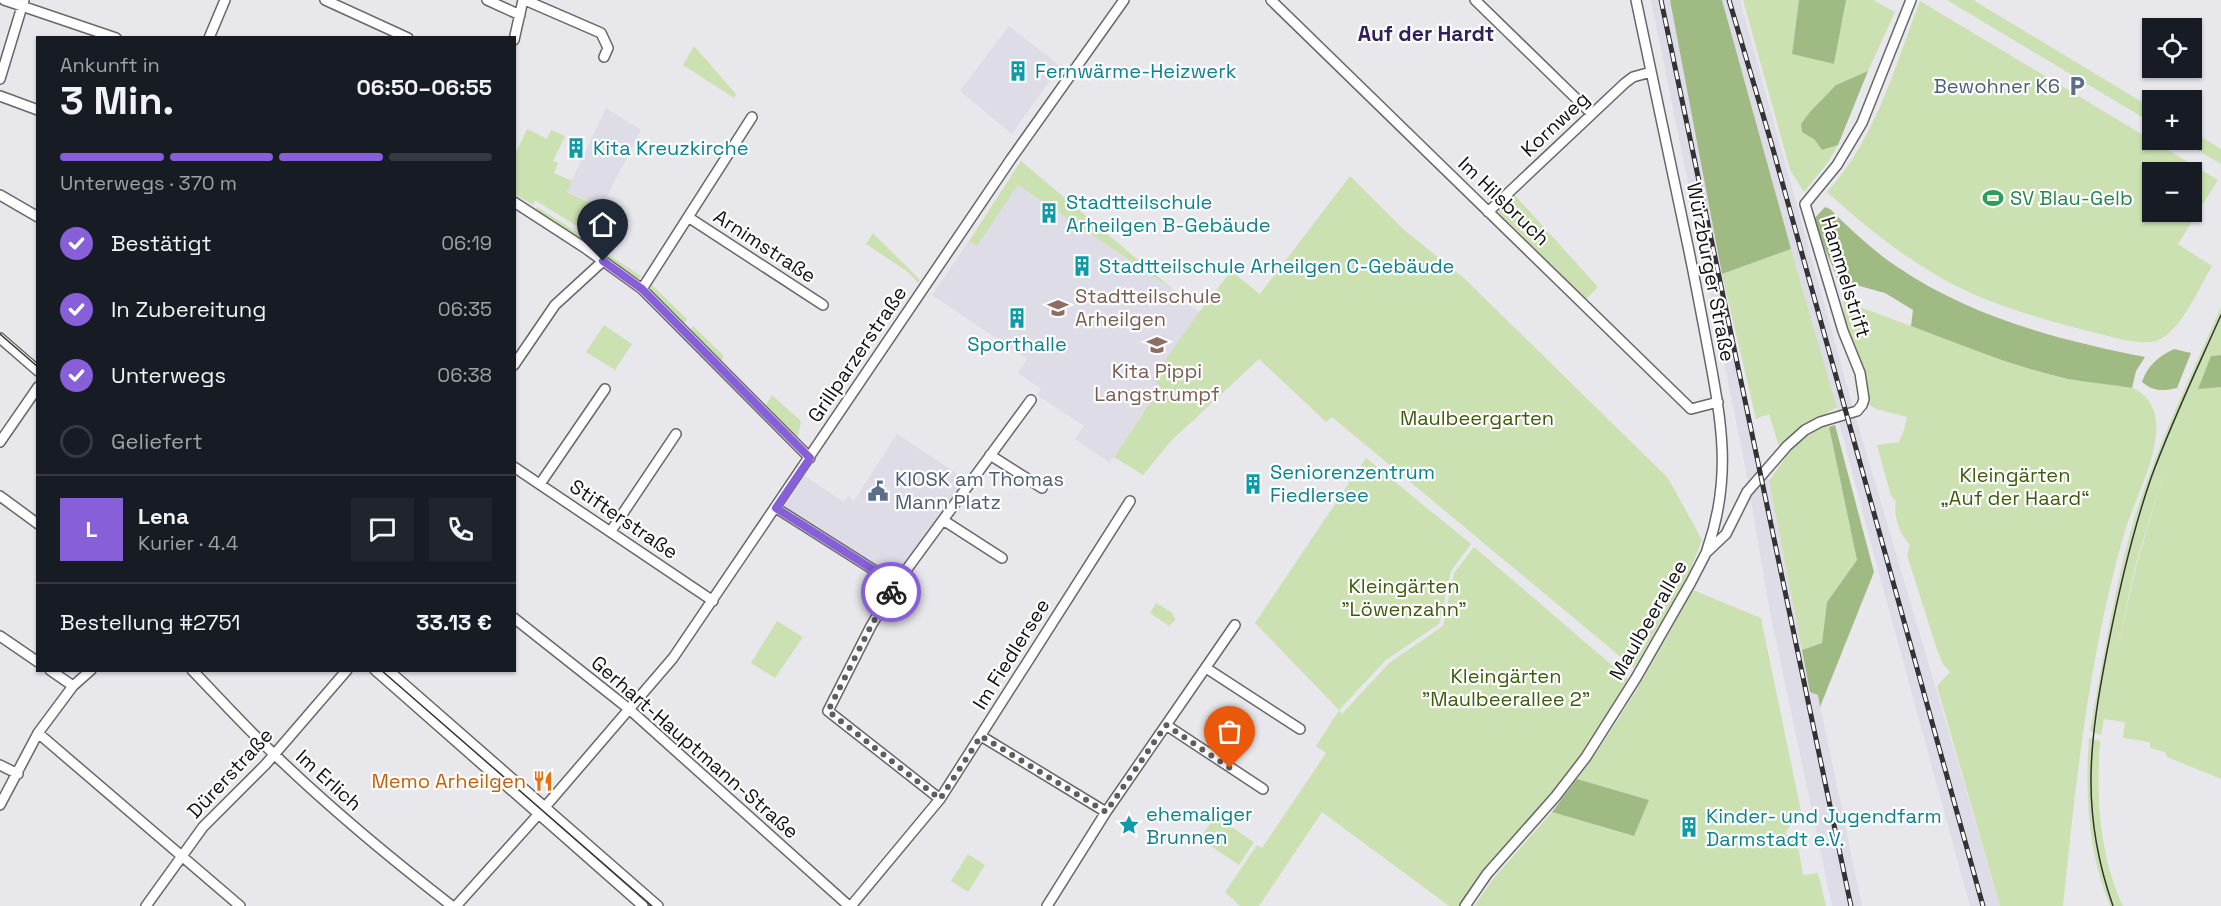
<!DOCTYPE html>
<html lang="de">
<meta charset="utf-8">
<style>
body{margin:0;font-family:"Space Grotesk",sans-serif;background:#20242c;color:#f1f3f6;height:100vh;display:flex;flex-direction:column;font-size:22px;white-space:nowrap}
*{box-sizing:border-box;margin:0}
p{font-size:20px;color:#9ea1a6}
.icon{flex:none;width:33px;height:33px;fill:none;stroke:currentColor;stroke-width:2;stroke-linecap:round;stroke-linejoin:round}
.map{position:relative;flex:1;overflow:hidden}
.side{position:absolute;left:36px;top:36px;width:480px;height:636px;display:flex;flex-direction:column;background:#171b24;border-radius:0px;box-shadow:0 2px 4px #0004}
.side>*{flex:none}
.buttons{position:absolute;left:2142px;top:18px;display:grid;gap:12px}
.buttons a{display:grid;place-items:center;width:60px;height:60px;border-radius:0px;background:#171b24;box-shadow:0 2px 4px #0004;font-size:30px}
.pin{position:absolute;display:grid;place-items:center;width:51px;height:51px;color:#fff;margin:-62px -26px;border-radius:50% 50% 50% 0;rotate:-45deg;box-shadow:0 0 6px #0007}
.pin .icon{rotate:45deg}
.courier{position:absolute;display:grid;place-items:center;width:60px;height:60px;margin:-30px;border:4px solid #865fd9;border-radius:50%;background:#fff;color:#222;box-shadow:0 2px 8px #0007}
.summary em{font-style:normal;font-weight:800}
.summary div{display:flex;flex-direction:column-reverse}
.summary{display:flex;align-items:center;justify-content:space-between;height:102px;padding:0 24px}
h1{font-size:39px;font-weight:800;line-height:45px}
.bar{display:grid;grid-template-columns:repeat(4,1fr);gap:9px 6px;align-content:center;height:72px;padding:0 24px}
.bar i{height:8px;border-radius:4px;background:#363941}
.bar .on{background:#865fd9}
.bar p{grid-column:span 4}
.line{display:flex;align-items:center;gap:15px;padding:0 24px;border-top:2px solid #363941}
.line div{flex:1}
.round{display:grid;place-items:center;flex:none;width:63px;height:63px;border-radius:0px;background:#20242c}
ol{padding:0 24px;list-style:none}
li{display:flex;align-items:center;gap:18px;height:66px}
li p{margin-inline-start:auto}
li .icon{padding:6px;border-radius:50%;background:#865fd9;color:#fff;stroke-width:4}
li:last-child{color:#9ea1a6}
li i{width:33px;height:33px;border:3px solid #363941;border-radius:50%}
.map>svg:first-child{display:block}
</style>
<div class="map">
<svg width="2221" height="906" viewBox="0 0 2221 906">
<rect width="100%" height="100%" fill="#e8e8ec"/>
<!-- built -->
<path fill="#dddce7" d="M1651 0H1670L1722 274 1760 463 1769 481 1810 691 1818 695 1862 906H1832L1769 607 1746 471Z
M1722 0H1740L1854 411 2000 906H1970L1874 555 1839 422 1837 406 1791 249Z
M1009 26 1060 66 1012 134 960 91Z
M606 108 641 130 601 208 567 191Z
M1018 185 1175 291 1174 293 1199 312 1154 378 1160 386 1110 463 1075 439 1084 426 1037 395 1041 389 1018 373 1027 359 932 295 969 241 977 246Z
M897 434 970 482 896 584 776 508 800 473 844 502 848 496 854 501Z"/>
<!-- green -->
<path fill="#cbe1b2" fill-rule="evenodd" d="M1743 0H1799L1792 54 1834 64 1846 0H1873L1895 12 1868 71 1836 85 1810 138 1815 140 1822 150 1838 145 1828 162 1804 192 1790 170Z
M1947 0H1973L2152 108V123Z
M1920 1 2218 180 2178 244 2212 266C2199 288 2180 333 2156 341 2142 346 2108 336 2093 332 2042 319 1989 305 1943 279 1901 255 1863 225 1827 192 1875 140 1895 66 1920 1ZM2152 172H2192V212H2152Z
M694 46 736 94 734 98 683 65Z
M527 129 547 139 551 130 565 136 553 161 558 163 554 173 572 181 567 192 601 208 588 233 535 200 533 205 515 194V150H517Z
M2192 131 2221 149V164L2180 140H2192Z
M1021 161 1175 291 1018 185 977 246 969 241Z
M1350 176 1403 229 1465 279 1668 478 1702 540 1686 580 1634 668 1332 417 1326 422 1259 359 1170 442 1143 475 1114 457 1160 387 1153 378 1199 312 1231 271 1260 294Z
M1513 193 1598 287 1585 300 1499 215 1498 207Z
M537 207 585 237 582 242 535 211Z
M873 233 920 280 918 283 908 272 866 244Z
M591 243 641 276 638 281 589 247Z
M1791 249 1837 407 1811 423 1780 450 1769 414 1756 419 1722 274Z
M652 285 687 319 683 325 649 291Z
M1843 301C1885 316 1928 332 1970 348 2002 359 2036 373 2069 379 2089 383 2124 380 2140 392 2180 421 2135 495 2125 531 2089 654 2076 780 2063 906H2000L1937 686 1950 672 1943 664 1936 647 1907 555 1910 544C1899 536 1893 513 1896 501L1891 496 1877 445 1899 442 1904 430 1907 417 1876 409 1868 404 1863 368 1851 345 1846 330Z
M2221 307V355L2211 356 2199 388 2221 387V779L2167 757 2165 752 2150 748V742L2123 738 2125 722 2104 719 2101 735 2090 731C2102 664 2113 596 2131 530 2153 453 2189 380 2221 307ZM2165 468 2136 567 2117 649 2135 567Z
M604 325 632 344 615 370 586 352Z
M693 326 724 356 720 362 689 332Z
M772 395 801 421 798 438 765 406Z
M1820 426 1829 427 1857 560 1827 602 1822 643 1802 650 1769 481C1783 461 1798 437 1820 426Z
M1366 458 1471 544 1451 571 1439 624 1386 660 1339 710 1342 714 1389 663 1443 626 1454 573 1474 547 1628 679 1582 754 1552 794 1483 871 1459 906H1449L1322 812 1259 906H1240L1225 892 1257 845 1262 848 1326 753 1316 746 1339 710 1255 623Z
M1693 590 1761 618 1801 811 1785 833 1797 841 1803 875 1818 873 1826 906H1474L1493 879 1552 812 1634 836 1649 800 1577 779C1622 720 1657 654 1693 590Z
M1156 603 1173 613 1172 615 1176 619 1169 626 1150 613Z
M777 621 803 637 775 678 751 663Z
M2089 738 2100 741C2096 796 2099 855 2123 906H2110C2088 852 2085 796 2089 738Z
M1215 816 1254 842 1239 865 1200 839Z
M968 854 985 865 968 892 951 881Z"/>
<!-- forest -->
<path fill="#a0ba84" d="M1670 0H1722L1791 249 1722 274Z
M1799 0H1846L1834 64 1792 54Z
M1868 71 1838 145 1822 150 1815 140 1802 132 1801 124 1810 112 1836 85Z
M1825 207 1830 209C1851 230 1872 250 1896 266 1970 317 2059 340 2145 357L2136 371 2132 388C2111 384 2089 383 2068 379 2014 367 1962 345 1911 326L1913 310 1885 293 1838 280 1813 220Z
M2174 349 2191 353 2177 388C2163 391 2154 392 2142 382 2147 366 2159 356 2174 349Z
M2221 355V387L2198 389 2211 356Z
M1835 425 1874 572 1820 707 1818 695 1810 692 1802 650 1822 643 1827 602 1857 560 1829 427Z
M1577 779 1649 800 1634 836 1552 812Z"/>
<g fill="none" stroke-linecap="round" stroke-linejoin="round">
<!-- minor casing -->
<g stroke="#67676a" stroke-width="12">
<path id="minor" d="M4 0 116 38
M325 0 408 38
M487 0 520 15
M525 0 601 33 608 48 604 57
M1271 0 1691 409 1718 402
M1475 0 1592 114
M1636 0C1652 77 1669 155 1685 232 1693 269 1700 307 1707 344 1721 419 1733 476 1707 550
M209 38 225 0
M514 40 523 0
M0 79 24 0
M0 96 38 110
M0 195 38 217
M514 202 585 248 642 289 810 458
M1488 212 1625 83 1633 77 1651 72
M688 217 823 305
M642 289 752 117
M0 338 38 371
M514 365 555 305 603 261
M0 442 38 387
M990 455 1042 488
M514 467 713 601
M540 484 605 389
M0 496 38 524
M776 508 896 584
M943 520 1002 558
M611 531 676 434
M514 618 629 709 849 906
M0 636 38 662
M1206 668 1300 729
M50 670 73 686
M192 670C220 699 246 728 275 755 331 809 390 858 452 906
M375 670 643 906
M388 670 658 906
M1166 725 1263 789
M38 733 240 906
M981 736 1106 812
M0 765 18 774
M940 799 828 711 871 626 896 584 1031 400
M0 805 38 733 73 686 91 670
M146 906 203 827 266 764 347 670
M456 906 545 807 673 658 1011 159 1124 0
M851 906 940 799 1130 501
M1047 906 1106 812 1235 625
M1465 906 1487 874 1556 796 1586 757 1636 678 1691 582 1706 553 1726 534 1747 492 1787 446 1805 430 1820 422 1857 411 1862 405 1864 399 1860 373 1843 331 1805 204 1837 165 1862 123 1911 0"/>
</g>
<!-- minor -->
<use href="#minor" stroke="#fff" stroke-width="9"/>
<!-- tram -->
<path stroke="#333234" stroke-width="1.5" d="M0 334 38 367
M381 670 652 906
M2113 906C2080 812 2089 742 2108 646 2119 590 2132 533 2151 478 2171 423 2197 369 2221 315"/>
<!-- rail casing -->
<g stroke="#333234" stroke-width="5">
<path id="rail" d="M1661 0 1851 906
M1729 0 1771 142 1983 906"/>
</g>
<!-- rail -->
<use href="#rail" stroke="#fff" stroke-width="3" stroke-dasharray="9" stroke-linecap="butt"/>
</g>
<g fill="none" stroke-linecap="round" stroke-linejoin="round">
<!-- done -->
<path stroke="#5e5d60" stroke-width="6" stroke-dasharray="0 10.8" d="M891 592 871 626 828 711 940 799 981 736 1106 812 1166 725 1230 768"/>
<!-- route -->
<path stroke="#865fd9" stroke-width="8" d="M603 261 642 289 810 458 776 508 896 584 891 592"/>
</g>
<!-- icons -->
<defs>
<g id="building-bare" transform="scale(1.62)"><path d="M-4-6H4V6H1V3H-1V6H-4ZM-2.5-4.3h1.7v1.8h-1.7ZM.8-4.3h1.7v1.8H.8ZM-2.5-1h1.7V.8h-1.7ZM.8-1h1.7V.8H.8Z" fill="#0f9aa8" stroke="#fff" stroke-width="2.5" paint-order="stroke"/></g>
<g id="parking-bare" transform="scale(1.62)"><path d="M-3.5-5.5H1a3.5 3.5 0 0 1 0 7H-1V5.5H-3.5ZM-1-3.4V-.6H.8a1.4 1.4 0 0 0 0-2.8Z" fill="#5c6f8a" stroke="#fff" stroke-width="2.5" paint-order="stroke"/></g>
<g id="stadium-bare" transform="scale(1.62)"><path d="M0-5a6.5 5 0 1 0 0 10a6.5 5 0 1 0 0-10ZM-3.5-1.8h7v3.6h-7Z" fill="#2e9e5b" stroke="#fff" stroke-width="2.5" paint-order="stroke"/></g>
<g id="school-bare" transform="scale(1.62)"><path d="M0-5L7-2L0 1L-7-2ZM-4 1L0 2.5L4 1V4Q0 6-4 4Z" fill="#8d6e63" stroke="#fff" stroke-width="2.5" paint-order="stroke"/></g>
<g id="civic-bare" transform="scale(1.62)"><path d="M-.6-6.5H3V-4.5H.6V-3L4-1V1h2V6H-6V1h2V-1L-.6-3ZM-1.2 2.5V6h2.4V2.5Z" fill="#5c6f8a" stroke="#fff" stroke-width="2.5" paint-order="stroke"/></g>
<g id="restaurant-bare" transform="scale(1.62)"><path d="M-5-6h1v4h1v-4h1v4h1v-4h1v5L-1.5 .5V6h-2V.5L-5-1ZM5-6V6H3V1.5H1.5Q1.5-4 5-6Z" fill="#e8710a" stroke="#fff" stroke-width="2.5" paint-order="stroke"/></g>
<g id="sight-bare" transform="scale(1.62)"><path d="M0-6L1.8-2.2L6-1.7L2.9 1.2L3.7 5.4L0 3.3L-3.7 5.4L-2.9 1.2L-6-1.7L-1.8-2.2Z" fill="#0f9aa8" stroke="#fff" stroke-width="2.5" paint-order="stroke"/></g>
</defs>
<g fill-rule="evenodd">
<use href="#building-bare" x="1018" y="71"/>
<use href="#parking-bare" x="2077" y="86"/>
<use href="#building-bare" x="576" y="148"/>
<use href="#stadium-bare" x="1993" y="198"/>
<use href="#building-bare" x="1049" y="213"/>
<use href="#building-bare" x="1082" y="266"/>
<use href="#school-bare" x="1058" y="308"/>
<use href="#building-bare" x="1017" y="318"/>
<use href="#school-bare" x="1157" y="345"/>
<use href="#building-bare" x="1253" y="484"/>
<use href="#civic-bare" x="878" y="491"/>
<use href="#restaurant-bare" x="543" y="781"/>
<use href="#sight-bare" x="1129" y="825"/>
<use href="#building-bare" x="1689" y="827"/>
</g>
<g text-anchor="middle" stroke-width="4.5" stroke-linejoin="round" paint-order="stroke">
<!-- culture labels -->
<g font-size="20" fill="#0d838f" stroke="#fff" text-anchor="start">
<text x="1035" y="78">Fernwärme-Heizwerk</text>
<text x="593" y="155">Kita Kreuzkirche</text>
<text x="1066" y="209">Stadtteilschule<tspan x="1066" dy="23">Arheilgen B-Gebäude</tspan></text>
<text x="1099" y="273">Stadtteilschule Arheilgen C-Gebäude</text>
<text x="1017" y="351" text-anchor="middle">Sporthalle</text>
<text x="1270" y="479">Seniorenzentrum<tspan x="1270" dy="23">Fiedlersee</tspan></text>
<text x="1146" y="821">ehemaliger<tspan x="1146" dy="23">Brunnen</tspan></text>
<text x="1706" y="823">Kinder- und Jugendfarm<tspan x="1706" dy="23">Darmstadt e.V.</tspan></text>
</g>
<!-- service labels -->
<g font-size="20" fill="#4e5e75" stroke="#fff" text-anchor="end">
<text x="2060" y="93">Bewohner K6</text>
<text x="895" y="486" text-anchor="start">KIOSK am Thomas<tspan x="895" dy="23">Mann Platz</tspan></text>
</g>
<!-- street labels -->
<g font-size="20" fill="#131214" stroke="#fff">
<text transform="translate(1555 124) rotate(-43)" y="7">Kornweg</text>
<text transform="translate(1504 201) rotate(44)" y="7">Im Hilsbruch</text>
<text transform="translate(765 246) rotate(33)" y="7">Arnimstraße</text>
<text transform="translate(1711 272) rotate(79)" y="7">Würzburger Straße</text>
<text transform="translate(1846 277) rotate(73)" y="7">Hammelstrift</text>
<text transform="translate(857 354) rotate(-56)" y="7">Grillparzerstraße</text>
<text transform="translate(624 519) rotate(34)" y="7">Stifterstraße</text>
<text transform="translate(1648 620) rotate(-60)" y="7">Maulbeerallee</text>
<text transform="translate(1011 654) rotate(-58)" y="7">Im Fiedlersee</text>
<text transform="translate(695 747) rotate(41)" y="7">Gerhart-Hauptmann-Straße</text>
<text transform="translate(230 773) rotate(-47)" y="7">Dürerstraße</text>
<text transform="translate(329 780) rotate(42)" y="7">Im Erlich</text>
</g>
<!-- leisure labels -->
<g font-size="20" fill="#27864d" stroke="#fff" text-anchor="start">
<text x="2010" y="205">SV Blau-Gelb</text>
</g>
<!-- education labels -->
<g font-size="20" fill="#785e54" stroke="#fff" text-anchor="start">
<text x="1075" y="303">Stadtteilschule<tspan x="1075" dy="23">Arheilgen</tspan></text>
<text x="1157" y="378" text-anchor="middle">Kita Pippi<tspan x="1157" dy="23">Langstrumpf</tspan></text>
</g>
<!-- park labels -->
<g font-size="20" fill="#3e5c0a" stroke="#fff">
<text x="1477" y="425">Maulbeergarten</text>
<text x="2015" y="482">Kleingärten<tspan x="2015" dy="23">„Auf der Haard“</tspan></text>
<text x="1404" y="593">Kleingärten<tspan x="1404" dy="23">"Löwenzahn"</tspan></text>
<text x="1506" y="683">Kleingärten<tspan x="1506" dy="23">"Maulbeerallee 2"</tspan></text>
</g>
<!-- food labels -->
<g font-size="20" fill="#c56008" stroke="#fff" text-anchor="end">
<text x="526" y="788">Memo Arheilgen</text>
</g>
<!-- neighbourhood labels -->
<g font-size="21" font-weight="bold" fill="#33205a" stroke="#fff">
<text x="1426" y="41">Auf der Hardt</text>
</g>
</g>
</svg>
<div class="buttons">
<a><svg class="icon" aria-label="locate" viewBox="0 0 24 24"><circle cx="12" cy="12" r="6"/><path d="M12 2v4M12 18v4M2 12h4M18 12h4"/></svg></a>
<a>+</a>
<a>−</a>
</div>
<div class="pin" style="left:1230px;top:768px;background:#ea580c"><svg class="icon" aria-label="bag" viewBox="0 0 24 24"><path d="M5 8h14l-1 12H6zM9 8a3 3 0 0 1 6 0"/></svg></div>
<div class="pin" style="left:603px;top:261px;background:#1f2937"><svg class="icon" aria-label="home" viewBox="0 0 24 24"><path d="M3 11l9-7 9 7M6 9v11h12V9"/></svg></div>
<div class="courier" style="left:891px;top:592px"><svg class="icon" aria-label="bike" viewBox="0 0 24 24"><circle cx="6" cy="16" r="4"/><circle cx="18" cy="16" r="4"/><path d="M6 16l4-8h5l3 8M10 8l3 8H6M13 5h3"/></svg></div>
<section class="side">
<div class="summary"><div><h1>3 Min.</h1><p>Ankunft in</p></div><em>06:50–06:55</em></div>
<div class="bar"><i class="on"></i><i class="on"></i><i class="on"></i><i></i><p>Unterwegs · 370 m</p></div>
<ol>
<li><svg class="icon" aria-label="check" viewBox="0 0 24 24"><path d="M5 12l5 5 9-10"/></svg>Bestätigt<p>06:19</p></li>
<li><svg class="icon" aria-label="check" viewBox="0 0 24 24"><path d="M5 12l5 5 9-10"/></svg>In Zubereitung<p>06:35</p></li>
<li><svg class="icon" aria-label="check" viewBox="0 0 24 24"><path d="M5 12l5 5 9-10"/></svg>Unterwegs<p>06:38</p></li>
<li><i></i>Geliefert</li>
</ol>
<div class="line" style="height:108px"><b class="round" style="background:#865fd9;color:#fff">L</b><div><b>Lena</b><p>Kurier · 4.4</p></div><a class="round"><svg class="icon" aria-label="chat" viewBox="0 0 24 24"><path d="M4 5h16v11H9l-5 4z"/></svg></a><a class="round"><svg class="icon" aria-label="phone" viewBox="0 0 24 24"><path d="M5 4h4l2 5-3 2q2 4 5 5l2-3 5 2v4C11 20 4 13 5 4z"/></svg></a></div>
<div class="line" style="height:78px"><div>Bestellung #2751</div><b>33.13 €</b></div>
</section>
</div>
